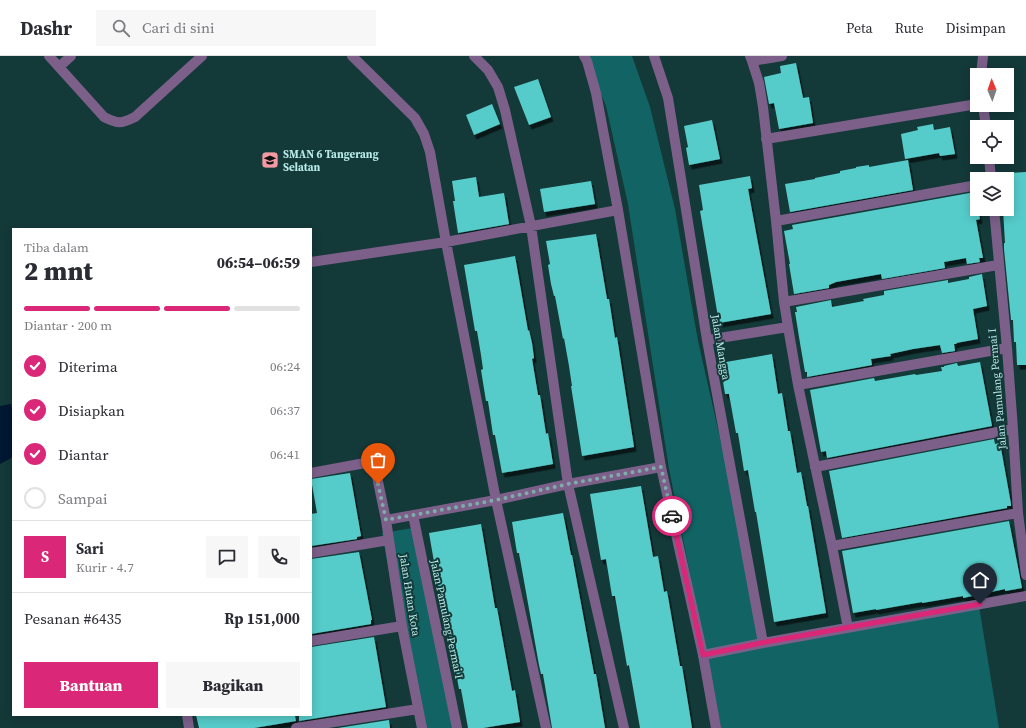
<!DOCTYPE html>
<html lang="id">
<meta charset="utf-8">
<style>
body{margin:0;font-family:"Source Serif 4",serif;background:#f7f7f7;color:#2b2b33;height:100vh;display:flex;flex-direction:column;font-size:15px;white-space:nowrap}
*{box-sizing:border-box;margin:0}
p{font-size:13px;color:#7c7c81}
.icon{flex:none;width:22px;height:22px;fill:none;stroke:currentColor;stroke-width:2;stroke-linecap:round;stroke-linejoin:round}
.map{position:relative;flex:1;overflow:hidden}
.sheet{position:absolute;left:12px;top:172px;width:300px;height:488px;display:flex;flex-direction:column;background:#fff;border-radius:0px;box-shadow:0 2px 10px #0003}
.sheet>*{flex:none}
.needle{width:26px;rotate:358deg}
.buttons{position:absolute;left:970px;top:12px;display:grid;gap:8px}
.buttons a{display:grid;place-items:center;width:44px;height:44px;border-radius:0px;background:#fff;box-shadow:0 2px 10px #0003;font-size:20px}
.pin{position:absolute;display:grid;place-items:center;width:34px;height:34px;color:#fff;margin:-41px -17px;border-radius:50% 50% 50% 0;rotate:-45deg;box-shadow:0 0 4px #0007}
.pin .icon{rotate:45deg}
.courier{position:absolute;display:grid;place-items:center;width:40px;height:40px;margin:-20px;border:3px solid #db2777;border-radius:50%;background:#fff;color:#222;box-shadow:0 1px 5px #0007}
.head em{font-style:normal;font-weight:800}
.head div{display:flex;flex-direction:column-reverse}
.head{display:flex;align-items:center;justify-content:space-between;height:68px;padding:0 12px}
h1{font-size:26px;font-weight:800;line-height:30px}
.bar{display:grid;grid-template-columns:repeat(4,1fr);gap:6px 4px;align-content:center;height:48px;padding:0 12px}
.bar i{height:5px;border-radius:3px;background:#e1e1e2}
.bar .on{background:#db2777}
.bar p{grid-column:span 4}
.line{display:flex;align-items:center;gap:10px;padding:0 12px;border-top:1px solid #e1e1e2}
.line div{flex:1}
.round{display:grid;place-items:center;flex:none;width:42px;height:42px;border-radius:0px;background:#f7f7f7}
ol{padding:0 12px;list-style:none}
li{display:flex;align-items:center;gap:12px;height:44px}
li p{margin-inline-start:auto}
li .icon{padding:4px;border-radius:50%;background:#db2777;color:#fff;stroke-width:4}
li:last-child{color:#7c7c81}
li i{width:22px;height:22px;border:2px solid #e1e1e2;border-radius:50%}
.cta{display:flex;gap:8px;margin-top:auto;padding:8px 12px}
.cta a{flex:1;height:46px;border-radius:0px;background:#db2777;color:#fff;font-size:16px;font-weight:800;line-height:46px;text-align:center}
.cta a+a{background:#f7f7f7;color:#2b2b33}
header{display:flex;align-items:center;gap:24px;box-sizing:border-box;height:56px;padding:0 20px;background:#fff;border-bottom:1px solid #e1e1e2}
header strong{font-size:19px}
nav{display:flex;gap:22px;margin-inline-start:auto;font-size:14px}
.search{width:280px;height:36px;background:#f7f7f7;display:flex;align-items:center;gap:10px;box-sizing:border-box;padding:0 14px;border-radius:0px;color:#7c7c81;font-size:15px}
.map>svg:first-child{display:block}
</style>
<header>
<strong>Dashr</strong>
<div class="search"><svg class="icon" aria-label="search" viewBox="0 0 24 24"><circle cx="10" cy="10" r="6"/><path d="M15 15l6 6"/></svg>Cari di sini</div>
<nav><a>Peta</a><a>Rute</a><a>Disimpan</a></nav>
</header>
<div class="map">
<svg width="1026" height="672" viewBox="0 0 1026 672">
<defs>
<filter id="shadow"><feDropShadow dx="2.5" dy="4.5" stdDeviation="0" flood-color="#0009"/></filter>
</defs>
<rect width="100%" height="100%" fill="#143939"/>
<!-- green -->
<path fill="#116463" d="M585 0H632L650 51 675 153 698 285 767 589 979 550 999 672H721L669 413 628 148 606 50Z
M413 472 454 672H417L382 477Z"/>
<!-- water -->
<path fill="#011732" d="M11 348 13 359V401L0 408V350Z"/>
<!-- building -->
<path fill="#57ccca" filter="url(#shadow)" d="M796 7 803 42 809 41 813 67 779 73 774 47 769 48 764 21 781 17 780 10Z
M538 23 551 61 529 69 514 31Z
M492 48 500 68 474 79 466 59Z
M712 64 720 103 689 109 686 92 688 91 684 70Z
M933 68 934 74 950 71 955 98 940 100 939 97 905 103 901 78 918 74 917 71Z
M908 104 913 134 790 156 785 128 815 123V122L840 117V115L856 112V111L869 109V111Z
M1026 116V309H1017L1016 286H1014L1013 264H1011L1004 193V187H1005L1003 153H1007V117Z
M750 120 752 132 748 133 771 258 719 267 700 155 703 154 699 129Z
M476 121 479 141 504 137 509 168 458 177 453 145H455L452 125Z
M591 125 595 148 544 156 540 133Z
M975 136 977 153H978L980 163 976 164 983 202H979L980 206 967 208 966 202 944 206 945 212 882 223 881 218 836 226 829 229V232L794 238 789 208H790L784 175 793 173 792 169Z
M596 178 607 243H609L615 282 617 281 634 391 582 400 571 330H572L569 310 564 282 563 283 555 240H554L551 228 548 209 550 208 546 185Z
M515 200 528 275 529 274 532 287 534 302 532 303 538 339H540L546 378 548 377 553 408 502 417 495 379H493L488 345H486L481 314 483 313 481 299 477 275H475L464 209Z
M982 218 987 250 973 253 978 283 956 287 957 288H954L955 295 942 297 940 289 913 293 890 298 891 300 871 303 872 309 807 321V316H805L800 287 795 256H797L796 251 831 244 832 251 864 245 863 243 884 239V235L948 224V227L969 223V221Z
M772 298 778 338 782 337 788 375H790L797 417 801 416 807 450H808L810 462 826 557 774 566 756 456H755L748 414 744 415 738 377H736L729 338H725L720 307Z
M980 306 992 370 827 402 826 395 821 396 810 334 874 322 875 325 915 318 916 319 942 315 941 311H944V310L957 307 958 310Z
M994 383 995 388 1000 387 1011 448V450H1007V452L842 482 829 415Z
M350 417 361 480 357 481V483L311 490V458L317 457 311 423Z
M641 430 653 501 658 500 664 536 667 535 680 610H682L692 672H640L629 609 627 610 621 575V576L615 540H612L606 503 601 504 590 438Z
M563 457 571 499H572L594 618H596L605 672H552L543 618H541L539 609 519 497H517L512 466Z
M1009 465 1022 532 1005 535V533L963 542V540L922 547V546L876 554V553L853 557 842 495Z
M481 468 495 552H497L512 635 515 634 520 666 483 672H468L461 633H459L444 551 442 552 429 477Z
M359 496 372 564H371V568L311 578V503Z
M374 581 386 651 299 665V659H311V591Z
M196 659H295L296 665 254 672H199Z
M389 664 390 672H338Z"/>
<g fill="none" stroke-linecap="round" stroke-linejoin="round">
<!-- minor -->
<path stroke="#7c608a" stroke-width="10" d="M49 0 104 61C118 68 121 68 135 61L202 0
M352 0 415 62 424 78 430 96 446 186 496 444 546 672
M474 0 488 14 498 31 505 54 531 170 568 428 624 672
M654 0 668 42 707 284 763 587
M750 0 752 5 759 27 763 51 776 165 784 246 788 271 798 329 832 490 848 572
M752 5 782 0
M59 11 71 0
M981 19 983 0
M983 49 986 71
M766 83 977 48
M989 101 991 123
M994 153 1007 292 1013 373 1018 457 1026 519
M776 165 977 129
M311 206 446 186 618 154
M784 246 998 209
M707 284 788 271
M798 329 1007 292
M815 411 1013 373
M311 417 365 407 372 410 376 416 386 464 402 570 422 672
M413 459 457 672
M386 464 496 444 568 428 661 411
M832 490 1018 457
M311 497 389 484
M311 585 402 570
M703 599 763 587 1026 540
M187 659 189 672
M296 672 418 653"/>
<!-- tertiary -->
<path stroke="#7c608a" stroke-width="10" d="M584 0 587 5 596 37 618 154 661 411 703 599 716 672"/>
</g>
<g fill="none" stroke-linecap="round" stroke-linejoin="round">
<!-- done -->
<path stroke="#7eacab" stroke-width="4" stroke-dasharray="0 7.2" d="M378 428 386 464 496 444 568 428 661 411 672 460"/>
<!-- route -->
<path stroke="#db2777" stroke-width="5" d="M672 460 703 599 766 586 980 548"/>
</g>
<!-- icons -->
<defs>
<g id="school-square" transform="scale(0.9)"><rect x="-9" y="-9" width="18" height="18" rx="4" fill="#f49aa3" stroke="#143939"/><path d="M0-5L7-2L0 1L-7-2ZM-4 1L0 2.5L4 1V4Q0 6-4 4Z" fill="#111"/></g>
</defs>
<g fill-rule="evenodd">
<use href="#school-square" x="270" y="104"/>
</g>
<g text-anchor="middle" stroke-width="4" stroke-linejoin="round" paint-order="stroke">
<!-- poi labels -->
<g font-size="11" font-weight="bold" fill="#b7eae8" stroke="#143939" text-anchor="start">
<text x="283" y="102">SMAN 6 Tangerang<tspan x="283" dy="13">Selatan</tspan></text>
</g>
<!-- street labels -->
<g font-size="11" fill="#b7eae8" stroke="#143939">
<text transform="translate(721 291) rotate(80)" y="4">Jalan Mangga</text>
<text transform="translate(997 333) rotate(-95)" y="4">Jalan Pamulang Permai I</text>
<text transform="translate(410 539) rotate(81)" y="4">Jalan Hutan Kota</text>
<text transform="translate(447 563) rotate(78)" y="4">Jalan Pamulang Permai I</text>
</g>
</g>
</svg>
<div class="buttons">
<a><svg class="needle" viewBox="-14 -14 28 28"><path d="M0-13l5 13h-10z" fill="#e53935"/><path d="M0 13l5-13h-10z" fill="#7c7c81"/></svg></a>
<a><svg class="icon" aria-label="locate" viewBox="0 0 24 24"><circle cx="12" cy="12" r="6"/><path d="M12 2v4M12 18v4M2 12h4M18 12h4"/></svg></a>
<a><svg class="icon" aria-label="layers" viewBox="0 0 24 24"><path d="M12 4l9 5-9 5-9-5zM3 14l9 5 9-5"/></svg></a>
</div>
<div class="pin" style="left:378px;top:428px;background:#ea580c"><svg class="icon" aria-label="bag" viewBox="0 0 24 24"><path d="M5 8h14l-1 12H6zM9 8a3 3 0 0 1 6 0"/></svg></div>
<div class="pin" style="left:980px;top:548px;background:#1f2937"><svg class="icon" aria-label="home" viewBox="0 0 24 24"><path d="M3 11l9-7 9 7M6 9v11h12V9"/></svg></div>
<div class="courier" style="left:672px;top:460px"><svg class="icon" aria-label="car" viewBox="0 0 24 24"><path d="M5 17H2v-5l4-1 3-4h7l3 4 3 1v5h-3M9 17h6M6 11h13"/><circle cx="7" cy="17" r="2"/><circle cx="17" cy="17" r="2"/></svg></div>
<section class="sheet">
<div class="head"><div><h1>2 mnt</h1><p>Tiba dalam</p></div><em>06:54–06:59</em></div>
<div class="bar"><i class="on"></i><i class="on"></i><i class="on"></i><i></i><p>Diantar · 200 m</p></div>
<ol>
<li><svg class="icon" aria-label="check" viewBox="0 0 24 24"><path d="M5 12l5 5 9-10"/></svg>Diterima<p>06:24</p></li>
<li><svg class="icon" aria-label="check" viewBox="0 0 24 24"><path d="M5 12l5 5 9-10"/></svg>Disiapkan<p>06:37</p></li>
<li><svg class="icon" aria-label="check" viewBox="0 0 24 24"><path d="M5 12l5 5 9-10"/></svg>Diantar<p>06:41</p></li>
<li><i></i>Sampai</li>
</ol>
<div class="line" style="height:72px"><b class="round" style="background:#db2777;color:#fff">S</b><div><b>Sari</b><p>Kurir · 4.7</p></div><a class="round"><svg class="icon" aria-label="chat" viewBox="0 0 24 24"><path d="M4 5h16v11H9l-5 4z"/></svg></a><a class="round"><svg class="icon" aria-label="phone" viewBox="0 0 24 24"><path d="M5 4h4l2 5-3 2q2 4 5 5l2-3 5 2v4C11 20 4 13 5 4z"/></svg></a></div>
<div class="line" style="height:52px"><div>Pesanan #6435</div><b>Rp 151,000</b></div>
<div class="cta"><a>Bantuan</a><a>Bagikan</a></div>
</section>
</div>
